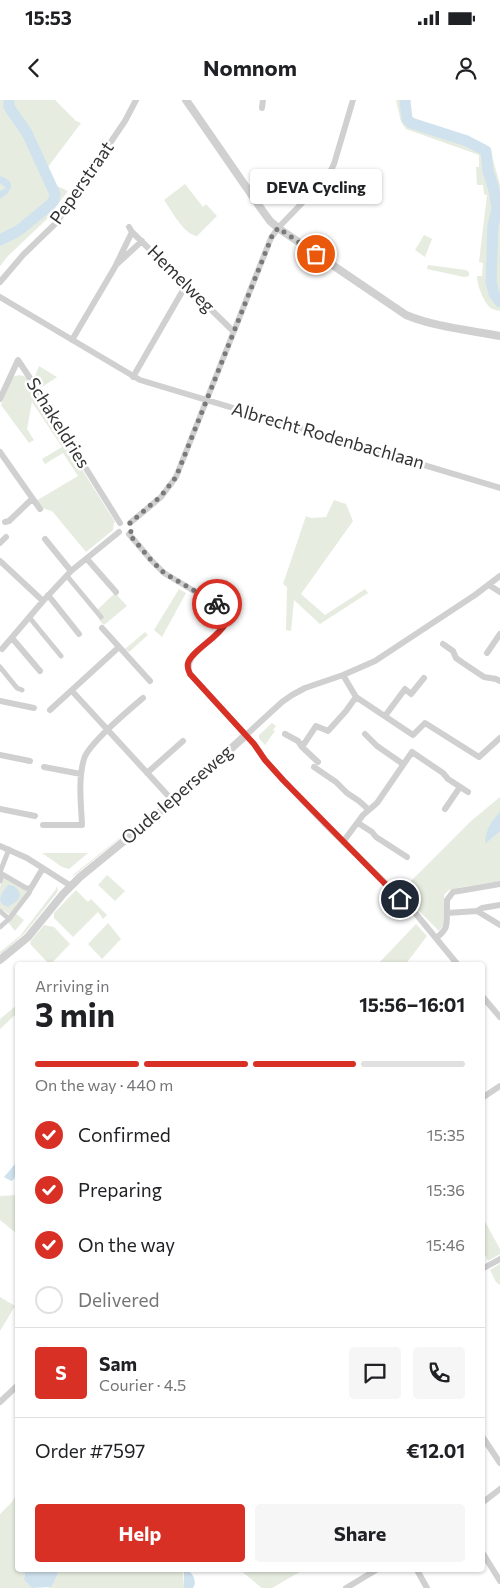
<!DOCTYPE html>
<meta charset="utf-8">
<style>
body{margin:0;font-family:Commissioner,sans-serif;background:#f6f6f6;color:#202124;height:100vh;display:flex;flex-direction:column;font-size:19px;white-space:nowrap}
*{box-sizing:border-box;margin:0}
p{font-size:16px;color:#757577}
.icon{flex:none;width:28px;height:28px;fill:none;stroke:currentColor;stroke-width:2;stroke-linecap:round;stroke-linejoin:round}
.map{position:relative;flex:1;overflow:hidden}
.side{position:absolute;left:15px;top:862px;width:470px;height:610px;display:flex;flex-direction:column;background:#fff;border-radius:5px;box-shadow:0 1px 4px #0004}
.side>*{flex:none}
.pin{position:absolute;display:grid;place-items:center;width:42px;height:42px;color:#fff;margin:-21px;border:2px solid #fff;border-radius:50%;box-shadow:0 1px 5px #0007}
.courier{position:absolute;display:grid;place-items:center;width:50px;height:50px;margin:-25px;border:4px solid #d93025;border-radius:50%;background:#fff;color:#222;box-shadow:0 1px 6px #0007}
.bubble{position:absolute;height:35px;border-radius:5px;background:#fff;box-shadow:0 1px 4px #0004;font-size:16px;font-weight:700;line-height:35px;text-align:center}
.summary em{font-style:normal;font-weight:700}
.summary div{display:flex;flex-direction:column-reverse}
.summary{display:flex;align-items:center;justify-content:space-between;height:85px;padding:0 20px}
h1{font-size:32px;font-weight:700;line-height:38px}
.bar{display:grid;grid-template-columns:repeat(4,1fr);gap:8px 5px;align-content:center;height:60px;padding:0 20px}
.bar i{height:6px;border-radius:4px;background:#e0e0e0}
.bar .on{background:#d93025}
.bar p{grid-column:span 4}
.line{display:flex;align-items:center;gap:12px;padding:0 20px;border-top:1px solid #e0e0e0}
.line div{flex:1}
.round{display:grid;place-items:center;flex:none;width:52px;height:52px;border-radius:5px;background:#f6f6f6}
ol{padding:0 20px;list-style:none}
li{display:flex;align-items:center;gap:15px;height:55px}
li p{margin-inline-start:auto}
li .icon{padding:5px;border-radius:50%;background:#d93025;color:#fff;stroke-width:4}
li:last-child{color:#757577}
li i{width:28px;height:28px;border:2px solid #e0e0e0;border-radius:50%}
.primary-button{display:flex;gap:10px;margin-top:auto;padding:10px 20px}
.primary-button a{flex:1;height:58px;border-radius:5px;background:#d93025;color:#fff;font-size:20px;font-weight:700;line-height:58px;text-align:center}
.primary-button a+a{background:#f6f6f6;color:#202124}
.status{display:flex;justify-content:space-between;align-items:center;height:35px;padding:0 25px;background:#fff;direction:ltr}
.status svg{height:14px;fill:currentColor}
header{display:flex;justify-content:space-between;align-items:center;height:65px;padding:0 20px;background:#fff;font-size:22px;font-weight:700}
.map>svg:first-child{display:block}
</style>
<div class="status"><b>15:53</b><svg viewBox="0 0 49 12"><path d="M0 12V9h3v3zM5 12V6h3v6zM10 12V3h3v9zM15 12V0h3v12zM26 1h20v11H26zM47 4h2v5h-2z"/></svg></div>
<header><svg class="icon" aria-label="back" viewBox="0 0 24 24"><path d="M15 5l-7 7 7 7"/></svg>Nomnom<svg class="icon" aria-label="person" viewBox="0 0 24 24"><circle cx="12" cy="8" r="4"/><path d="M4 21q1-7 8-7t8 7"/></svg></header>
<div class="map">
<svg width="500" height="1488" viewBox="0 0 500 1488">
<rect width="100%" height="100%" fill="#fff"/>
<!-- green -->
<path fill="#e6ecdf" d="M0 0H55L76 21 81 23 48 67 57 86 68 91 55 108 60 112 53 121 48 118 8 156 0 166Z
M396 0H409L411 16 414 19 444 31 481 42 478 49 484 52C486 59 486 67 487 74 489 83 493 92 493 101 494 125 478 188 500 205V211C497 210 494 210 492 209 484 204 477 185 477 176H482L483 163 479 162 487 95 484 94 483 85H477L476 67H479V55L406 29 401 22Z
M488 56H492L500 85V200L493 186 492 176 494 143 499 101 491 74Z
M185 84 203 107 206 104 217 116 197 136C184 135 172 111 164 100Z
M424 135 432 139 425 157 415 150Z
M428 165 466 170 469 172V176L464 177 427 169Z
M39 266 57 277 42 287 35 276Z
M19 275 27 277 37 292 35 294 64 339 66 338 68 347 115 422 114 423 113 430 86 452 52 411 42 408 36 401 78 376 63 353 45 364 42 359 62 347 32 302 27 329 34 340 29 343 1 305 12 277Z
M334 400 346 404 353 421 301 494 325 515 365 489 368 493 320 524 294 500 291 531 286 530 287 487 283 484 306 416 311 418 326 417Z
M179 489 186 493 162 537 154 530Z
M115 493 127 506 104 525 99 520 103 516 97 510Z
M145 532 148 535 129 552 125 549Z
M272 623 276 626 273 630 275 631 265 645 259 638V635Z
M500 697V781L462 787 449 790 444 795V824L439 831 400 792 471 721Z
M163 703 75 775 71 776 73 775Z
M42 753H88L69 769 62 767Z
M107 775 125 791 115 801 98 785Z
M3 776 28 791 10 815 0 808V787Z
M56 786 58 790 56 794 25 833 1 854 0 852 20 836 56 789Z
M76 790 88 802 91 799 107 815 103 819 98 812 73 837 54 818V813Z
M15 813 24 820 15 831 8 822Z
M108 823 121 839 102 859 88 844Z
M416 824 427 836 405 865H377Z
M44 825 54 827 70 844 50 865 31 845 30 842Z
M17 905V913L0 929V919Z
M17 1095H18L17 1134 0 1120V1096Z
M482 1116 500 1149V1154L488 1161 483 1150Z
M500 1164V1185L496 1182 490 1170Z
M0 1197 15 1206 0 1231Z
M17 1394 18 1470H25L24 1480 32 1488H0V1414L12 1402Z
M59 1470H185L183 1473 184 1488H49L56 1478Z
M240 1470H303L272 1488H262Z"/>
<!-- water -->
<path fill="#cfe2ed" d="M0 76C17 81 12 92 0 99V91L6 88 0 83Z
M500 712V731L486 743 485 742C486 730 491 721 500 712Z
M8 785C15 785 18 789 20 795L18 800 8 807 2 804 0 800 2 793Z
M15 1064H17V1074L13 1080 11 1081 4 1077Z
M25 1470H59L56 1478 51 1487 32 1488 24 1480Z
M188 1471C194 1474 197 1483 193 1488H184V1472Z"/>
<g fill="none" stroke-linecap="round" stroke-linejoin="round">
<!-- river -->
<path stroke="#cfe2ed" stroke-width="11" d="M405 0 407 19 411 23 467 41 486 51 488 71 494 90 497 108 493 126 491 181 494 194 500 202
M0 140 18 131 50 105 54 100 55 94 27 33 9 7V0"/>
<!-- pedestrian -->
<path stroke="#d0d0d0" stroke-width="5" d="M67 476 101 517
M29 517 61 556
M0 567 17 588 22 590
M2 774 0 772 9 749
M0 781 2 774 26 788H31L29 793 9 819
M0 811 9 819 0 827"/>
<!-- minor -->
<path stroke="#d0d0d0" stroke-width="6" d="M262 8 263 0
M129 127 132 132 233 231
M117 164 142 141
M0 182 23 155 56 123 125 21 136 0
M0 197 140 280 500 388
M72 240 115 167 132 132
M133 277 186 185
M0 299 18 260 69 337 72 346 120 423
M0 352 40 409
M5 422 9 421 32 399
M130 423 161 397 176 377 271 138 278 128 328 76 334 64 353 0
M129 434 151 460 164 473 221 507 227 514C226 540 180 550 190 574L254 644 265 660 283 680 324 723 412 809 458 865
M45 439 71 471
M0 443 6 437
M87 459 116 492
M0 461 43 501
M489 485 500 492
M48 495 79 534
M102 528 150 581
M12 538 40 571
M443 544 453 551 456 558 463 563 484 577 496 579 500 581
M2 549 43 501 71 471 119 432
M487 553 500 534
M343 575 356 597 413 635 425 623 479 657 500 638
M72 591 173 701
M0 601 34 608
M50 610 119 547
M385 616 405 589 411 594 424 578
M285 634 298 641 302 647
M365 634 377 646 403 664
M246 635 282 602 292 595 305 588 343 575 375 561 475 495 500 476
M0 655 30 661
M318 662 302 647 316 626 328 631 346 611 356 597
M44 667 81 674
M314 667 336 682 347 693 359 701 368 709
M147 673 183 641
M0 709 35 716
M445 709 460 687
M358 723 372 732 376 737 407 757
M43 725H82C81 703 78 679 84 659 88 644 130 609 143 598
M343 742 363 715 377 703 412 652 443 673 448 679 468 692
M0 746 27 758 71 786
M31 788 43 768
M477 811 482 808 500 805
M447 813V800L453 792 500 784
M436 838C447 830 447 826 447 813L477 811 500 825
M482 896 500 917
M482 998 500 986
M482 1169 500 1159
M0 1302 18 1285
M482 1336 500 1363
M482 1403 500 1389
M482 1452 500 1481
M417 1470 427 1488
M346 1488 376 1470"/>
<!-- tertiary -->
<path stroke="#d0d0d0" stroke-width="8" d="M186 0 262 110 270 121 278 128 406 215C435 227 469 230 500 236
M0 860 28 837 63 794 80 777 173 701 246 635"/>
</g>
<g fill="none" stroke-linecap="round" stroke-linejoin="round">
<!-- done -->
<path stroke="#7a7a7a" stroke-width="5" stroke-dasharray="0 9" d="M217 504 164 473 151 460 129 434 132 430 130 423 161 396 176 377 272 136 278 128 316 154"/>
<!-- route -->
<path stroke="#d93025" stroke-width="6" d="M217 504C249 525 193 545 188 563 187 567 188 570 190 574L254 644 265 660 283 680 400 799"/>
</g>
<g text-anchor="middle" stroke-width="5" stroke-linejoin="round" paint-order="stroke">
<!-- street labels -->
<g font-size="18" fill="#333" stroke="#fff">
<text transform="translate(82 83) rotate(-55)" y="6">Peperstraat</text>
<text transform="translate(181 179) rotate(45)" y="6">Hemelweg</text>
<text transform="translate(58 323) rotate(58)" y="6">Schakeldries</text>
<text transform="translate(328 336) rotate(16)" y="6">Albrecht Rodenbachlaan</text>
<text transform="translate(177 695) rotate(-41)" y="6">Oude Ieperseweg</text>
</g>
</g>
</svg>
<div class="pin" style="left:316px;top:154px;background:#ea580c"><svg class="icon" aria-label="bag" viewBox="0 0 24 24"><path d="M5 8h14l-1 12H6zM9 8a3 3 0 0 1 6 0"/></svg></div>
<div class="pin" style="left:400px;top:799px;background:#1f2937"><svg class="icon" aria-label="home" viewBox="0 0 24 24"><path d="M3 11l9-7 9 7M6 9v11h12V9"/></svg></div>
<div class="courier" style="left:217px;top:504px"><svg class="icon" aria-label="bike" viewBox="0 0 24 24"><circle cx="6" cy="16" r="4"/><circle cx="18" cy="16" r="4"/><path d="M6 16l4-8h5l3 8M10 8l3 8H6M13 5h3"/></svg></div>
<div class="bubble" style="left:250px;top:69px;width:132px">DEVA Cycling</div>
<section class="side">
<div class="summary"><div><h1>3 min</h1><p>Arriving in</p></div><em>15:56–16:01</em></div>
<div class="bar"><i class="on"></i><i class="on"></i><i class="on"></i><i></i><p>On the way · 440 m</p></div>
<ol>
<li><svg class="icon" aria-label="check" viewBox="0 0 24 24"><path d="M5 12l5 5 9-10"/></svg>Confirmed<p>15:35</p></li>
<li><svg class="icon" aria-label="check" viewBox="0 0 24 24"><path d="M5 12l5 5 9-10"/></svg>Preparing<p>15:36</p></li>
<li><svg class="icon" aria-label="check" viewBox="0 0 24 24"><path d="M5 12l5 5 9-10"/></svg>On the way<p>15:46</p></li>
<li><i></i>Delivered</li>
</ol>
<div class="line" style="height:90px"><b class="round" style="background:#d93025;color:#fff">S</b><div><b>Sam</b><p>Courier · 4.5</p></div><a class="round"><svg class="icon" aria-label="chat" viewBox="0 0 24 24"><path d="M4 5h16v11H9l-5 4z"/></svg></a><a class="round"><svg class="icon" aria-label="phone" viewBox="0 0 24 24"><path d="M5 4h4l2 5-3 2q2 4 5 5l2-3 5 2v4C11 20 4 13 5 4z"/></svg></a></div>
<div class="line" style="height:65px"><div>Order #7597</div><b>€12.01</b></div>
<div class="primary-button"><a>Help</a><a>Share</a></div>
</section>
</div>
